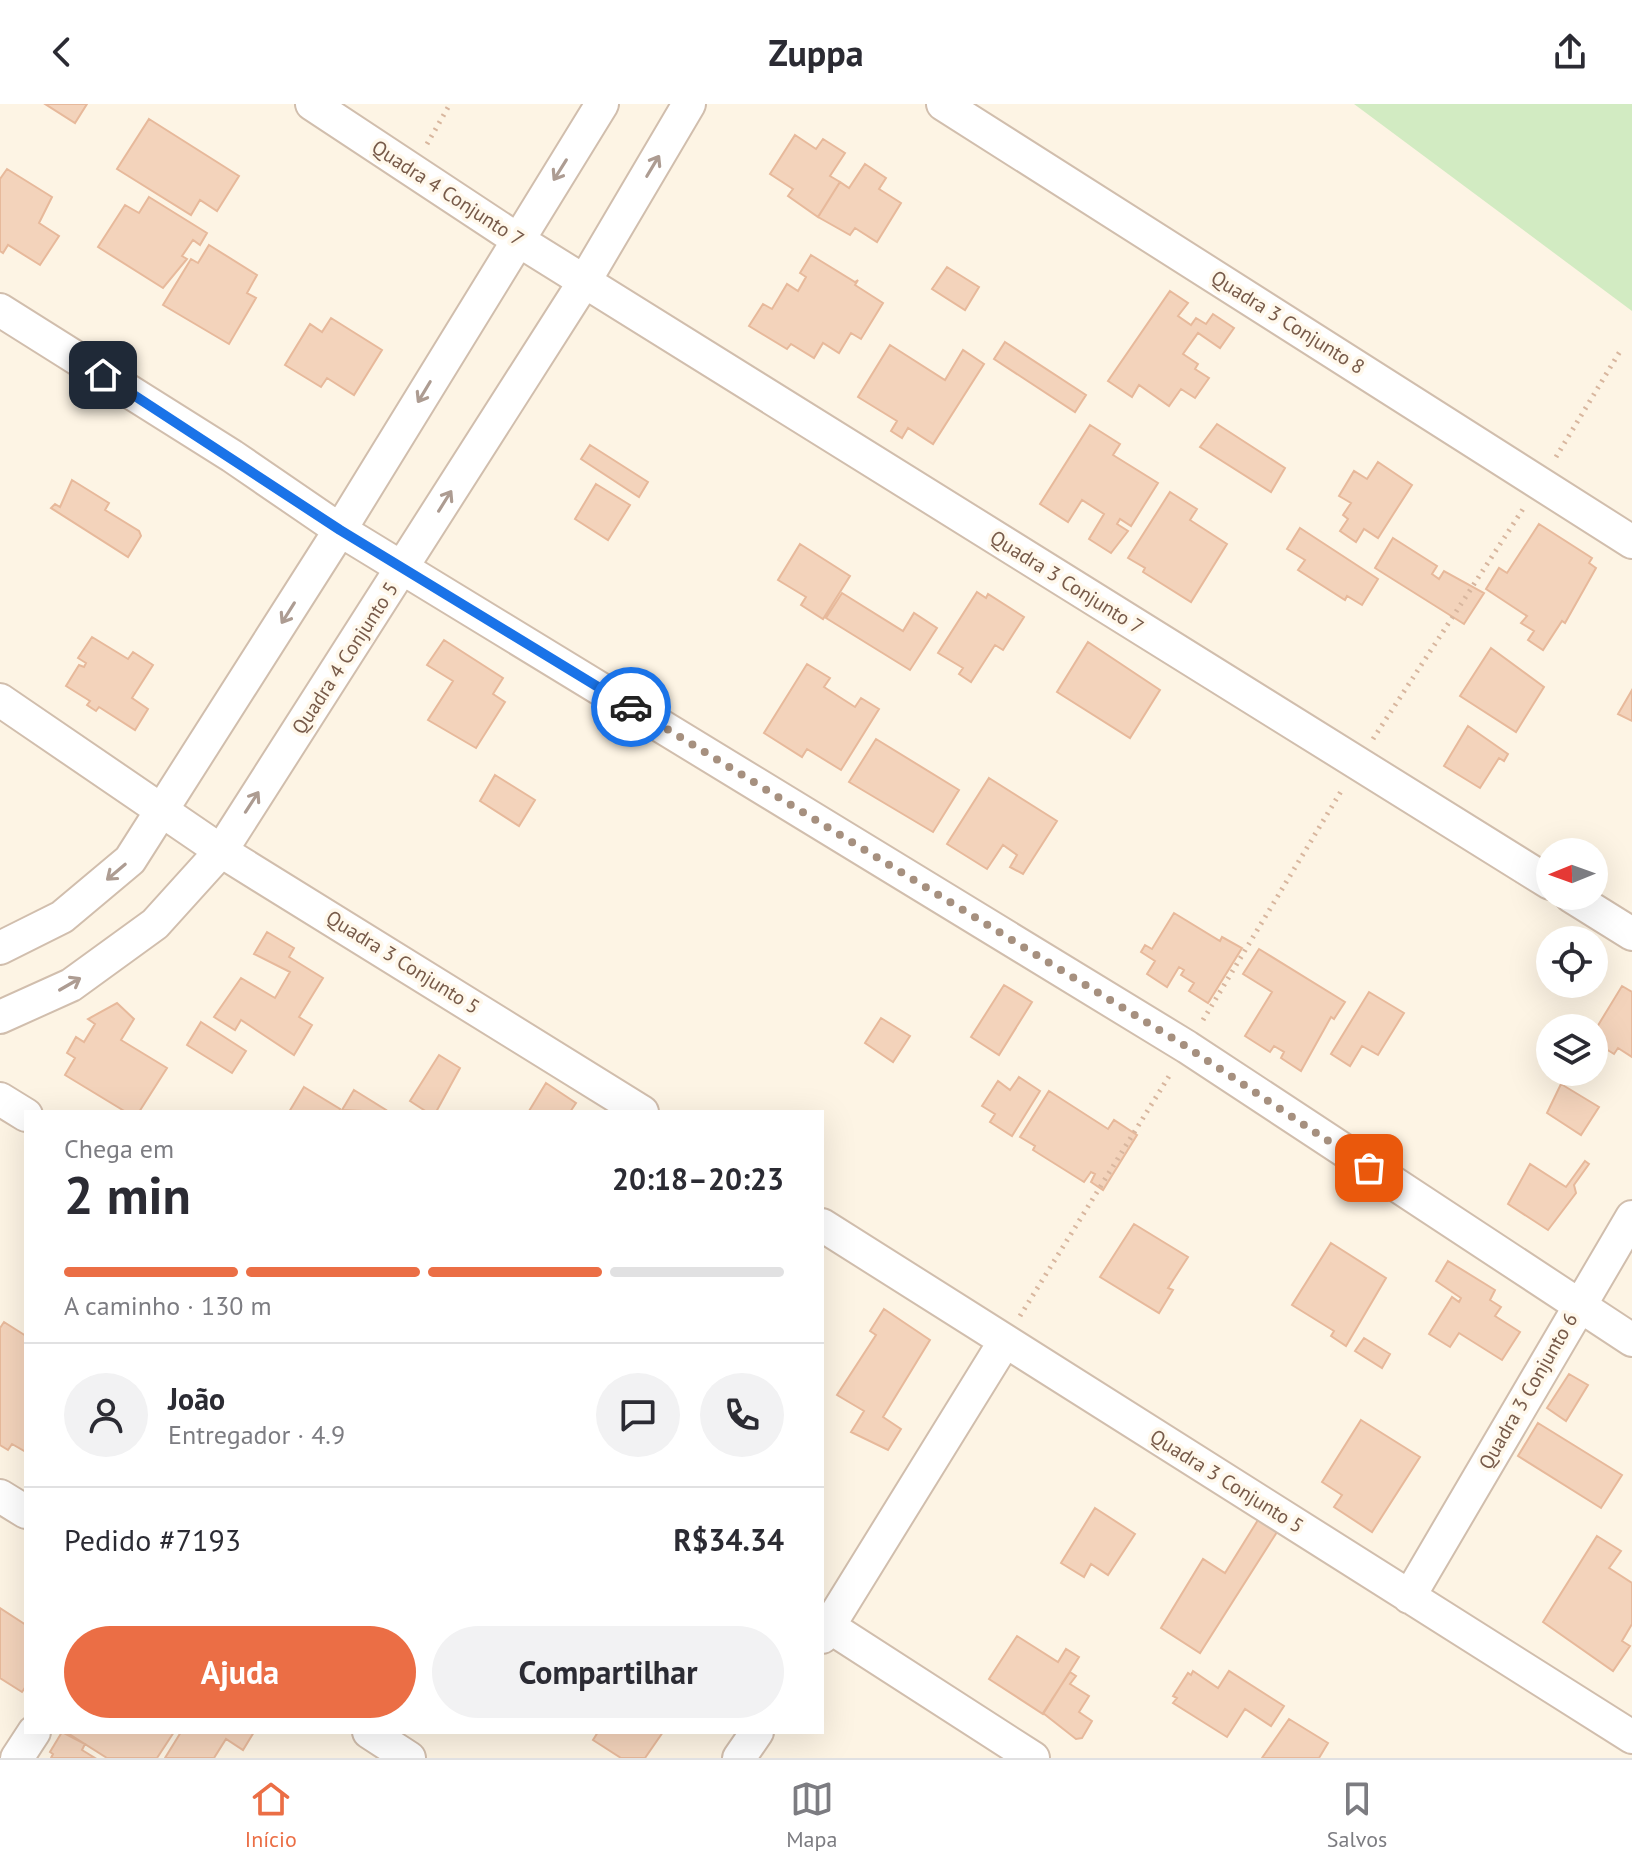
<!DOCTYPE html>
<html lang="pt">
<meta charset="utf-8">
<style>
body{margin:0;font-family:"PT Sans",sans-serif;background:#f2f2f3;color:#2b2b33;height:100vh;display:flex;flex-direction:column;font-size:30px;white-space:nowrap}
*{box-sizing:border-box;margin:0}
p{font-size:26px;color:#7c7c81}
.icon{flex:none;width:44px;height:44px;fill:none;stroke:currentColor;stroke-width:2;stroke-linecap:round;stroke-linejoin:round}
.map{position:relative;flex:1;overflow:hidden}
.panel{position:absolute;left:24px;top:1006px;width:800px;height:624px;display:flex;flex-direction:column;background:#fff;border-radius:0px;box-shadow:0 8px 32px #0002}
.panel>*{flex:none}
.needle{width:52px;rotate:269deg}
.controls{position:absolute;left:1536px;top:734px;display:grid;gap:16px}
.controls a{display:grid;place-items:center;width:72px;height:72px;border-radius:50%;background:#fff;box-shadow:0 8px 32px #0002;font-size:40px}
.pin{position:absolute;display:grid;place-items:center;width:68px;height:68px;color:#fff;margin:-34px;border-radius:16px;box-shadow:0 4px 12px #0006}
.courier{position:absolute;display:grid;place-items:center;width:80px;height:80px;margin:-40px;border:6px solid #1a73e8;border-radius:50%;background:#fff;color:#222;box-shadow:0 2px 10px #0007}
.summary em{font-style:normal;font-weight:700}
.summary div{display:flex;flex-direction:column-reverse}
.summary{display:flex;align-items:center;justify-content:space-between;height:136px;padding:0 40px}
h1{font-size:52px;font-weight:700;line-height:60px}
.bar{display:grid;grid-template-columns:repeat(4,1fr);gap:12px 8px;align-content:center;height:96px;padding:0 40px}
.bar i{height:10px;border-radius:6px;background:#e1e1e2}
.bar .current{background:#eb6e45}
.bar p{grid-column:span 4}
.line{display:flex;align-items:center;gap:20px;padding:0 40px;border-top:2px solid #e1e1e2}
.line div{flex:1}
.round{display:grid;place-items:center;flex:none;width:84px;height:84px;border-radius:42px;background:#f2f2f3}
.button{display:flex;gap:16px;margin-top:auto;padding:16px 40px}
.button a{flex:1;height:92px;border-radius:48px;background:#eb6e45;color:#fff;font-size:32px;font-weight:700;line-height:92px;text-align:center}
.button a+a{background:#f2f2f3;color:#2b2b33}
header{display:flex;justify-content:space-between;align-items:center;height:104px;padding:0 40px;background:#fff;font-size:36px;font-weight:700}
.dock{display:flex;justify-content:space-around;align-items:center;height:112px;border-top:2px solid #e1e1e2;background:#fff;font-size:22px;color:#7c7c81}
.dock a{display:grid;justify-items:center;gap:4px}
.dock .current{color:#eb6e45}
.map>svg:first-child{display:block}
</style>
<header><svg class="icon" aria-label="back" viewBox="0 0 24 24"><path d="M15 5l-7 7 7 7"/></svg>Zuppa<svg class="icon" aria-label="share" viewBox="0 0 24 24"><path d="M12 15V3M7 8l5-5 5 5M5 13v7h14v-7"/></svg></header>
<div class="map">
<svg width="1632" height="1654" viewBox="0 0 1632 1654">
<rect width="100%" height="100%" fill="#fdf4e4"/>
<!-- green -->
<path fill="#d2ebc2" d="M1354 0H1632V207Z"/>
<!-- building -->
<path fill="#f3d3bb" stroke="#e7b99b" stroke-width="2" d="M45 0H87L75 19Z
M149 15 239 72 217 107 200 96 191 111 117 65Z
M795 31 816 45 823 35 845 49 830 72 840 78 818 113 788 92 793 85 770 70Z
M865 60 886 74 879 85 901 99 877 138 855 124 850 131 818 113 840 78 849 84Z
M7 65 52 93 39 119 59 132 40 161 8 141 3 149 0 147V75Z
M149 93 207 129 200 141 193 136 182 152 187 155 163 184 98 143 125 101 139 109Z
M209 141 257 171 247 189 256 194 229 240 163 201 191 155 198 159Z
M811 151 855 178 858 176 855 181 883 199 861 235 851 229 839 249 823 239 814 254 791 240 787 245 749 222 763 200 772 205 787 180 798 187 806 173 800 169Z
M947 163 979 183 965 206 932 185Z
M1170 187 1188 199 1178 212 1191 221 1196 214 1206 220 1213 210 1234 224 1220 244 1198 229 1183 250 1198 260 1195 265 1209 274 1195 294 1181 285 1169 302 1139 281 1132 293 1108 277Z
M331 214 382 246 354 291 327 274 321 283 285 261 310 220 322 228Z
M1005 238 1086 291 1075 308 994 255Z
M890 241 945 276 963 246 984 260 933 340 908 324 902 334 891 327 897 317 858 293Z
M1217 320 1285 364 1271 388 1200 343Z
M1090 321 1120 340 1113 351 1158 379 1131 422 1120 415 1117 420 1128 427 1111 449 1089 435 1104 410 1082 396 1068 418 1040 400Z
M590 341 648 378 639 393 581 355Z
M1378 358 1412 381 1378 434 1364 425 1356 438 1340 427 1348 415 1343 411 1351 399 1339 392 1354 367 1367 375Z
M72 376 109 399 105 406 139 427 141 432 128 453 51 404 55 400 60 403Z
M596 380 630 401 608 436 575 415Z
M1170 388 1197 405 1190 416 1227 440 1191 498 1143 468 1145 464 1128 454Z
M1539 420 1592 454 1589 459 1596 464 1565 519 1562 517 1543 546 1528 536 1534 527 1521 519 1527 512 1486 485 1499 464 1507 469Z
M1300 424 1378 475 1362 501 1347 492 1345 496 1298 466 1305 456 1287 445Z
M1393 434 1437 462 1432 470 1439 475 1444 467 1484 489 1464 520 1375 464Z
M800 440 850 472 823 515 801 501 806 493 778 476Z
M977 488 986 494 988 490 1024 513 1003 546 995 541 971 578 959 570 963 564 938 549Z
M842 489 903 527 914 509 937 524 910 566 826 514Z
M92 533 128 555 133 548 153 561 132 594 148 605 135 626 99 603 96 607 87 601 90 597 66 582 79 561 84 563 86 559 78 554Z
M444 536 503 574 493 590 505 598 476 644 428 616 453 577 427 561Z
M1088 538 1160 586 1130 634 1057 588Z
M1491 544 1544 583 1516 628 1460 592Z
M807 560 830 574 824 583 855 603 861 594 879 605 841 666 807 645 802 653 764 629Z
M1632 586V617L1618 610Z
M1468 622 1508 650 1504 657 1499 654 1480 684 1444 662Z
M876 635 959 686 933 728 849 678Z
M495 671 535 696 519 722 480 697Z
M989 674 1057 717 1023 770 1010 763 1017 751 1003 741 987 765 947 740Z
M1174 809 1220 837 1222 833 1242 844 1208 899 1189 887 1194 879 1181 871 1184 866 1179 863 1167 883 1147 870 1155 857 1141 848 1145 841 1152 845Z
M267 828 294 844 289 853 323 874 299 913 312 921 294 951 241 916 235 926 214 913 241 874 275 894 290 868 254 850Z
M1259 845 1345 898 1334 915 1331 913 1301 967 1281 954 1284 948 1274 942 1270 948 1245 932 1272 888 1243 870Z
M1004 881 1032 898 999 951 971 933Z
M1622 882 1632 888V953L1618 944 1614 950 1598 940 1602 934 1594 928Z
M1369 888 1404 909 1378 951 1362 942 1350 962 1331 950Z
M117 899 134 915 121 936 167 964 139 1008H126L65 971 75 954 67 949 76 933 84 938 95 920 88 915Z
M881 914 910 932 893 958 865 939Z
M201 918 246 947 232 969 187 941Z
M439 951 460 964 436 1008H427L410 997Z
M1019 973 1040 987 1012 1032 990 1018 995 1010 982 1002 998 977 1010 986Z
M546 979 576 999 570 1008 529 1007Z
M1561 980 1599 1003 1581 1031 1547 1009Z
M304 983 340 1005 339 1008H289Z
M354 986 386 1006 384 1008 342 1006Z
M1049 987 1108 1025 1114 1016 1137 1031 1103 1086 1091 1078 1095 1070 1091 1068 1084 1078 1033 1046 1035 1042 1020 1033Z
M1585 1057 1589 1060 1574 1081 1576 1089 1548 1126 1508 1100 1530 1060 1566 1083Z
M1134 1120 1188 1153 1168 1184 1173 1186 1159 1209 1100 1173Z
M1331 1139 1386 1174 1346 1242 1331 1232 1334 1227 1292 1201Z
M1448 1157 1495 1186 1490 1196 1501 1203 1495 1212 1520 1228 1502 1256 1459 1229 1450 1243 1429 1230 1452 1193 1459 1198 1461 1194 1436 1177Z
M884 1205 930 1236 883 1313 901 1325 888 1346 851 1328 864 1307 837 1291 876 1231 870 1227Z
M4 1218 26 1232V1348L12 1340 8 1346 0 1341V1224Z
M1364 1234 1390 1250 1382 1264 1355 1247Z
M1569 1270 1588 1281 1566 1317 1547 1304Z
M1361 1316 1420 1353 1372 1428 1334 1403 1342 1391 1322 1378Z
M1538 1319 1622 1371 1601 1404 1518 1352Z
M1095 1404 1135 1430 1108 1471 1091 1460 1084 1473 1061 1459Z
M1258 1416 1277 1428 1200 1549 1161 1524 1203 1455 1225 1469Z
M1597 1432 1621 1447 1609 1464 1632 1479V1520L1622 1537 1630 1542 1613 1567 1543 1518Z
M0 1504 26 1521V1582L22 1588 0 1574Z
M1017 1532 1058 1558 1066 1545 1079 1553 1043 1610 989 1575Z
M1193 1567 1218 1584 1229 1567 1284 1602 1271 1622 1245 1605 1227 1633 1173 1599 1177 1594 1173 1592 1188 1569 1191 1571Z
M1070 1568 1076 1572 1070 1580 1089 1592 1079 1608 1092 1617 1082 1634 1076 1635 1043 1609Z
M1289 1615 1328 1639 1319 1654H1262Z
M62 1628 85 1640 82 1646 95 1654H51L53 1650 50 1648Z
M66 1628H174L157 1654H107Z
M181 1628H254L243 1646 226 1635 214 1654H165Z
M598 1628H663L645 1654H621L593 1636Z"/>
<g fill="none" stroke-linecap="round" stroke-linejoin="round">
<!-- street casing -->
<g stroke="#d1bead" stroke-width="36">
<path id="street" d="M312 0 518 136 1550 779
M943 0 1632 438
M0 206 232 352 340 426 1187 943 1632 1236
M0 596 221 747 642 1008
M1571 792 1632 830
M0 844 62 813 130 756 340 426 602 0
M0 913 71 881 155 820 221 747 584 178 689 0
M0 995 26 1011
M822 1121 1632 1633
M0 1392 26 1408
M1409 1493 1632 1113
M822 1518 1033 1654
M822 1533 1005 1237
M369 1628 409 1654
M17 1654 34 1628
M739 1654 757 1628"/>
</g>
<!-- path -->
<path stroke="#d8b69e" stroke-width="5" stroke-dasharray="2 6" stroke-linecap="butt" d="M427 40 450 0
M1556 353 1622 244
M1373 635 1523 405
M1203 916 1343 684
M1020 1212 1171 969"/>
<!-- street -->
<use href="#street" stroke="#fff" stroke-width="32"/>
</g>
<!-- one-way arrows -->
<defs><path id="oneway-shaft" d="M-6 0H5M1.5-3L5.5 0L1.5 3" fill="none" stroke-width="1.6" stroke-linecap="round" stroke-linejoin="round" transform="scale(2)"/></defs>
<g stroke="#ad9c92">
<use href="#oneway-shaft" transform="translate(653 62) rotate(-59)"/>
<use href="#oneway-shaft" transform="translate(560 66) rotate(122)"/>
<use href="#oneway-shaft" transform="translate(424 288) rotate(121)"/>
<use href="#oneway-shaft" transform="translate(445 397) rotate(-58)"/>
<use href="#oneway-shaft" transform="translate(288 509) rotate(122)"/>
<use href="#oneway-shaft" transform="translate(252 698) rotate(-57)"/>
<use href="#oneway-shaft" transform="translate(116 768) rotate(140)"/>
<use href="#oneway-shaft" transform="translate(70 880) rotate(-30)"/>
</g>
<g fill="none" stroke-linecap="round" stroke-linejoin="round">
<!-- done -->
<path stroke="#a6907f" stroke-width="8" stroke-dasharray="0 14.4" d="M631 603 1187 943 1369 1064"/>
<!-- route -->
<path stroke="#1a73e8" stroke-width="10" d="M103 271 340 426 631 603"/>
</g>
<g text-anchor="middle" stroke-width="7" stroke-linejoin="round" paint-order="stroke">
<!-- street labels -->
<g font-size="20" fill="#775a49" stroke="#fff8eb">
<text transform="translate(448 89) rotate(33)" y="7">Quadra 4 Conjunto 7</text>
<text transform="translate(1288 218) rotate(32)" y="7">Quadra 3 Conjunto 8</text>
<text transform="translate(1067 478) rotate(32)" y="7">Quadra 3 Conjunto 7</text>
<text transform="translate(345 554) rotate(-57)" y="7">Quadra 4 Conjunto 5</text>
<text transform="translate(403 858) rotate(32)" y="7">Quadra 3 Conjunto 5</text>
<text transform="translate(1528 1287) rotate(-60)" y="7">Quadra 3 Conjunto 6</text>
<text transform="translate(1227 1377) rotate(32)" y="7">Quadra 3 Conjunto 5</text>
</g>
</g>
</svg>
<div class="controls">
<a><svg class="needle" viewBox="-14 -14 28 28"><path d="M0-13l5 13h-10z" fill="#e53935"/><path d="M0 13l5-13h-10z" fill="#7c7c81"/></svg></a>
<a><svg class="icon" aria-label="locate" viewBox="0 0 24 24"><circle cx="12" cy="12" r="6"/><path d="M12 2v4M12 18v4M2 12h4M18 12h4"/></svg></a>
<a><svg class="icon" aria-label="layers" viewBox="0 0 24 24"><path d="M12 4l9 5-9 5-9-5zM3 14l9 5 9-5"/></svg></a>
</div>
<div class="pin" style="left:1369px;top:1064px;background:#ea580c"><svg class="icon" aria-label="bag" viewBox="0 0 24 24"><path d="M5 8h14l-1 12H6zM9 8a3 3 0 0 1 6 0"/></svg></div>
<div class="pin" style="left:103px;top:271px;background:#1f2937"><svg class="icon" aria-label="home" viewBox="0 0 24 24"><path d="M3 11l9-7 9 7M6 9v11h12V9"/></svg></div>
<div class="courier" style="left:631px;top:603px"><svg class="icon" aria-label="car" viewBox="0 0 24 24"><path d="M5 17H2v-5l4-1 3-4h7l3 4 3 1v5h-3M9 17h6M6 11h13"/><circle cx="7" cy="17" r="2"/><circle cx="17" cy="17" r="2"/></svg></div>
<section class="panel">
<div class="summary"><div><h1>2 min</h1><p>Chega em</p></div><em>20:18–20:23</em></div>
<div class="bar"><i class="current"></i><i class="current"></i><i class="current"></i><i></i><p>A caminho · 130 m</p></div>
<div class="line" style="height:144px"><a class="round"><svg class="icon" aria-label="person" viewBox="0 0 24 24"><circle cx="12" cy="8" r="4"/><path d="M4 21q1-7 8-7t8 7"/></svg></a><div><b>João</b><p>Entregador · 4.9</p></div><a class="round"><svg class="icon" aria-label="chat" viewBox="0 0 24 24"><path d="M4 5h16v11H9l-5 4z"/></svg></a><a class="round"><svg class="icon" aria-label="phone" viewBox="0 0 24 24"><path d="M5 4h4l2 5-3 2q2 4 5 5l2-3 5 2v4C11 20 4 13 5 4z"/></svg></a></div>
<div class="line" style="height:104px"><div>Pedido #7193</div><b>R$34.34</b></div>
<div class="button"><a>Ajuda</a><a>Compartilhar</a></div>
</section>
</div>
<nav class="dock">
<a class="current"><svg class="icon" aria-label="home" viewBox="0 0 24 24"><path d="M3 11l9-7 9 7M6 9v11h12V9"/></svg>Início</a>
<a><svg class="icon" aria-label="map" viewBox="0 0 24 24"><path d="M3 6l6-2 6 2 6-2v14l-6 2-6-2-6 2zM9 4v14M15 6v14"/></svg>Mapa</a>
<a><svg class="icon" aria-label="saved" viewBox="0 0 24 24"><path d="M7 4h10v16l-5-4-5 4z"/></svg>Salvos</a>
</nav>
